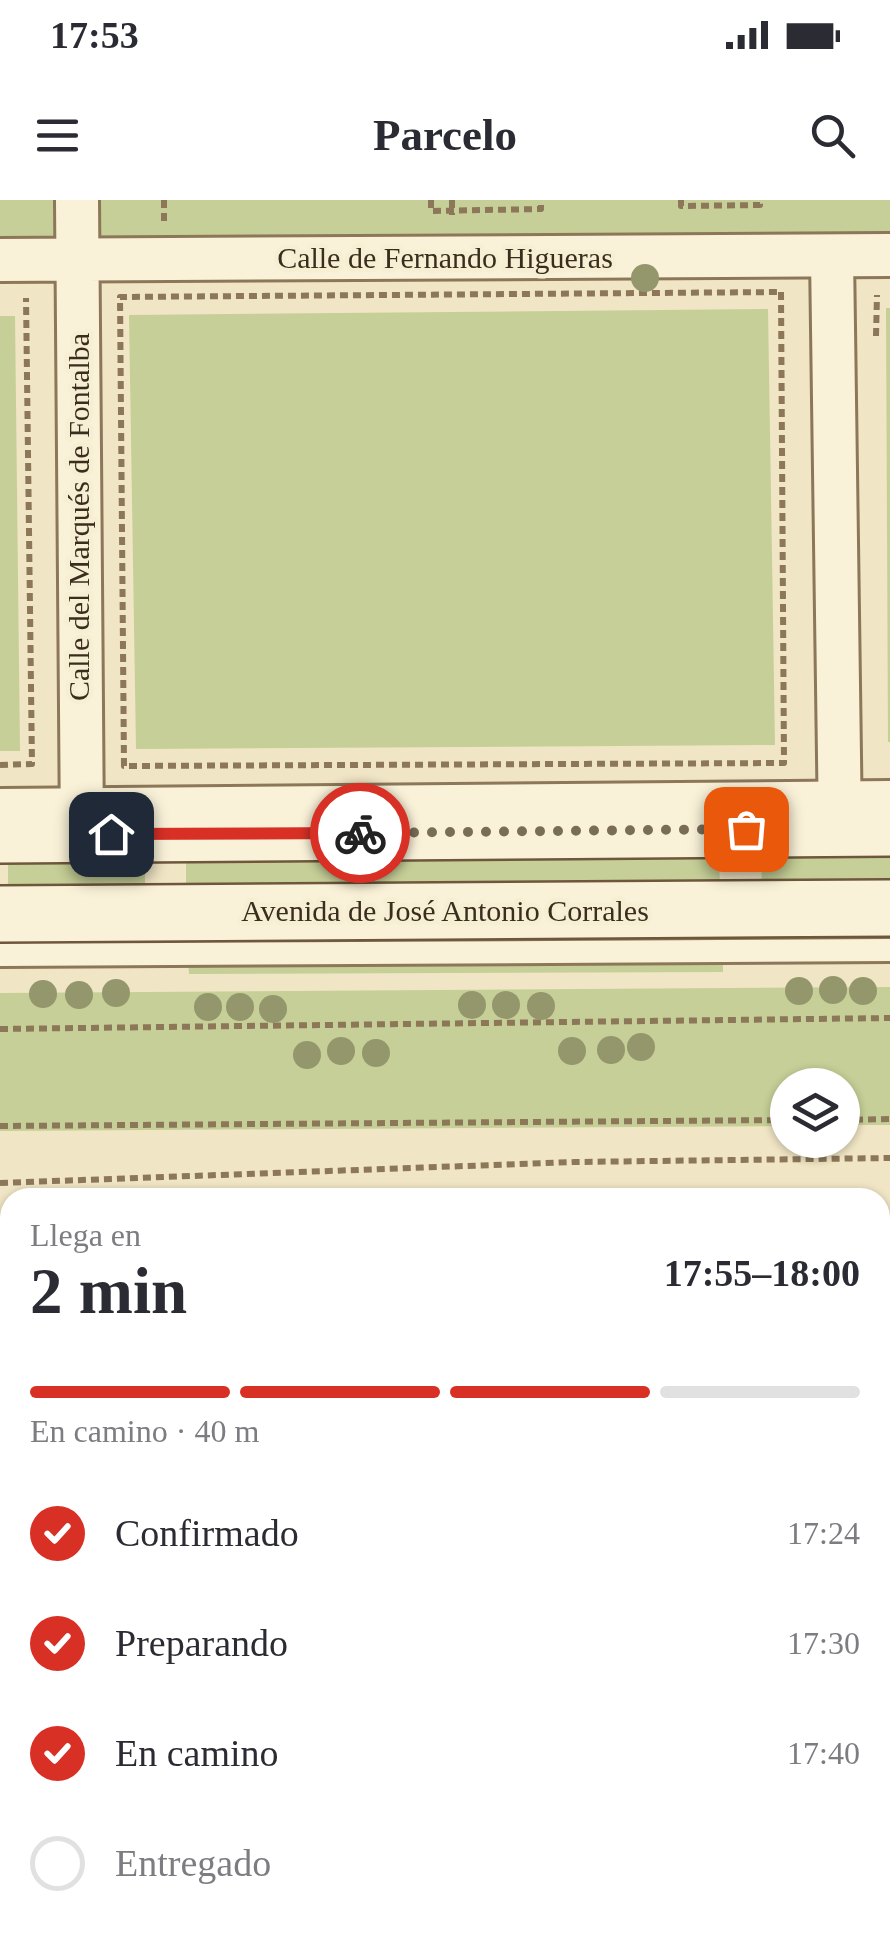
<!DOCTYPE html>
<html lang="es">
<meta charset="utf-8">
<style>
body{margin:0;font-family:"Times New Roman",serif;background:#f7f7f7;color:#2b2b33;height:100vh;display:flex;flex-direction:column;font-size:38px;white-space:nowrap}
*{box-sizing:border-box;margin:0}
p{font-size:32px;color:#7c7c81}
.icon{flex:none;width:55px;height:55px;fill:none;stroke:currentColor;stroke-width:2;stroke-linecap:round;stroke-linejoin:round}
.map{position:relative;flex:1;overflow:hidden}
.drawer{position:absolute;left:0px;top:988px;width:890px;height:752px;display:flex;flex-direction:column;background:#fff;border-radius:30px 30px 0 0;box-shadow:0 2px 8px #0004}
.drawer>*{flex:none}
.controls{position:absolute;left:770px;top:868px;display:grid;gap:20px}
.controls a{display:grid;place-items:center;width:90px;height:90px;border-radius:50%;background:#fff;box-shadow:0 2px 8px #0004;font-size:50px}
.pin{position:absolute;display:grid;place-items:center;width:85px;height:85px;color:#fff;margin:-42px;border-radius:20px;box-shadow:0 5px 15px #0006}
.courier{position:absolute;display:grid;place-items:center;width:100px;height:100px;margin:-50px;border:8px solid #d93025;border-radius:50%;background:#fff;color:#222;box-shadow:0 2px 12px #0007}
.summary em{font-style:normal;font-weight:800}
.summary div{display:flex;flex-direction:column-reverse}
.summary{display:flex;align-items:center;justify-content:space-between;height:170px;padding:0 30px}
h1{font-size:65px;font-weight:800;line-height:75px}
.bar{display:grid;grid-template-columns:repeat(4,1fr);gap:15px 10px;align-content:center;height:120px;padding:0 30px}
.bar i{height:12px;border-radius:8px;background:#e1e1e2}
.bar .current{background:#d93025}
.bar p{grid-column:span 4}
ol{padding:0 30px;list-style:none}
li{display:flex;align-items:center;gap:30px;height:110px}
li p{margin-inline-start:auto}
li .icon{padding:10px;border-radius:50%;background:#d93025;color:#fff;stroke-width:4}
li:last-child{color:#7c7c81}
li i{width:55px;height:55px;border:5px solid #e1e1e2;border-radius:50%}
.status{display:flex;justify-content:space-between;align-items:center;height:70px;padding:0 50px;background:#fff;direction:ltr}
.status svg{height:28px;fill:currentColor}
header{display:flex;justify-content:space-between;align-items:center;height:130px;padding:0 30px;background:#fff;font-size:45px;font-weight:800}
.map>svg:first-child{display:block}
</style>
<div class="status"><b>17:53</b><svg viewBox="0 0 49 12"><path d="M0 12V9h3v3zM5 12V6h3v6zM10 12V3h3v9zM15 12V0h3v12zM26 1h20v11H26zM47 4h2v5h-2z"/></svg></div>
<header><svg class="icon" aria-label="menu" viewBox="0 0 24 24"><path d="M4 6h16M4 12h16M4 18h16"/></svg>Parcelo<svg class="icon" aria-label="search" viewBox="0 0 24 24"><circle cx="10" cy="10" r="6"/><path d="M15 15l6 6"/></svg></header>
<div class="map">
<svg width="890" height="1739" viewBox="0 0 890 1739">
<rect width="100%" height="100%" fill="#f0e5c4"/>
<!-- green -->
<path fill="#c6cf97" d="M0 0H890V41L0 46Z
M886 108H890V542H888Z
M768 109 775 545 136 549 129 115Z
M0 116H15L20 551H0Z
M890 650V690L762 691 761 651Z
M719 651 720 691 186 694V654Z
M145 654V694L8 696V656Z
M723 759V772L189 774 188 761Z
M890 787V925H843L842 885H788L787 926 0 931V793Z"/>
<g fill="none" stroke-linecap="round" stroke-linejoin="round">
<!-- lane casing -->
<g stroke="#8c7759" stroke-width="28">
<path id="lane" d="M0 600 890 592
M0 755 890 750"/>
</g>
<!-- street casing -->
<g stroke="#8c7759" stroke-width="48">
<path id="street" d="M77 0 82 635
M832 56 840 628
M0 60 890 55"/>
</g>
<!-- secondary casing -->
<g stroke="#6e573c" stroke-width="60">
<path id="secondary" d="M0 635 890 628
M0 714 890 708"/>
</g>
<!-- path -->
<path stroke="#8c7759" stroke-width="6" stroke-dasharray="8 5" stroke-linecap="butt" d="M164 0V21
M431 0V11L541 9V0
M452 0V15
M681 0V6L760 5 759 0
M781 92 784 563 124 566 120 97Z
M876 136 877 95
M0 565 32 564 26 98
M0 829 890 818
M842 920 890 919
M0 926 788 920
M0 983 575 962 890 958
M0 1431H10
M525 1730 527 1739"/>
<!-- lane -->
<use href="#lane" stroke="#faf2d8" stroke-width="22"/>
<!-- street -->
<use href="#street" stroke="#faf2d8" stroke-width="42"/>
<!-- secondary -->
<use href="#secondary" stroke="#faf2d8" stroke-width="55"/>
</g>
<!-- trees -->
<g fill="#94976c">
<circle cx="645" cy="78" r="14"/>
<circle cx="833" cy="790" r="14"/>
<circle cx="799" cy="791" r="14"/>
<circle cx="863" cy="791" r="14"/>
<circle cx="116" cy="793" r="14"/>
<circle cx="43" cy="794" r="14"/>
<circle cx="79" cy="795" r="14"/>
<circle cx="472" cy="805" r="14"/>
<circle cx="506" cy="805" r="14"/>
<circle cx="541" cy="806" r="14"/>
<circle cx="208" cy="807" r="14"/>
<circle cx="240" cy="807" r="14"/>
<circle cx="273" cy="809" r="14"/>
<circle cx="641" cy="847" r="14"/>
<circle cx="611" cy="850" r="14"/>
<circle cx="341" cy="851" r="14"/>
<circle cx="572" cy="851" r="14"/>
<circle cx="376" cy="853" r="14"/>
<circle cx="307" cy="855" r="14"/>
</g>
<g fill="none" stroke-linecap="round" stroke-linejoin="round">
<!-- done -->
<path stroke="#7a6d58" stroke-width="10" stroke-dasharray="0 18" d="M360 633 746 629"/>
<!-- route -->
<path stroke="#d93025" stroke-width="12" d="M111 634 360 633"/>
</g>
<g text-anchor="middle" stroke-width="9" stroke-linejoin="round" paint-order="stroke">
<!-- street labels -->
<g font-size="30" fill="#3b2d1e" stroke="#f7efd4">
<text x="445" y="68">Calle de Fernando Higueras</text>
<text transform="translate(79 317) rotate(-90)" y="10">Calle del Marqués de Fontalba</text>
<text x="445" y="721">Avenida de José Antonio Corrales</text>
</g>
</g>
</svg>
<div class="controls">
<a><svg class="icon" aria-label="layers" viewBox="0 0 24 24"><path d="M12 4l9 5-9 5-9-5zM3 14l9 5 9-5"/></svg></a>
</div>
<div class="pin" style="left:746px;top:629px;background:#ea580c"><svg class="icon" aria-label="bag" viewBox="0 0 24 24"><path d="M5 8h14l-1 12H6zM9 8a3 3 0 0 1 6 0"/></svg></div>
<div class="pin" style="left:111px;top:634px;background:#1f2937"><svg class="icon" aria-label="home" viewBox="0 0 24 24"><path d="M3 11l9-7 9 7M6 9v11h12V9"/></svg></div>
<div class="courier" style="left:360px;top:633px"><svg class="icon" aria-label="bike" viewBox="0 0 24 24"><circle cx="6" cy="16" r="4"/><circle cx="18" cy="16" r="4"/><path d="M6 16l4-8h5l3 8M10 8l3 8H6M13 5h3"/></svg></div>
<section class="drawer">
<div class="summary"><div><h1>2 min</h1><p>Llega en</p></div><em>17:55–18:00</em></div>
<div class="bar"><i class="current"></i><i class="current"></i><i class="current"></i><i></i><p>En camino · 40 m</p></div>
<ol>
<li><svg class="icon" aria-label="check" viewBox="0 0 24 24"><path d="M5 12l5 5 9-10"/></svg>Confirmado<p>17:24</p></li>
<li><svg class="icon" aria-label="check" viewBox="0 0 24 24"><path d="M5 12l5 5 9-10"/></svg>Preparando<p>17:30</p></li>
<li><svg class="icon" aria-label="check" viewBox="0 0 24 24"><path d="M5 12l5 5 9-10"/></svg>En camino<p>17:40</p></li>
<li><i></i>Entregado</li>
</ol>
</section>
</div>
